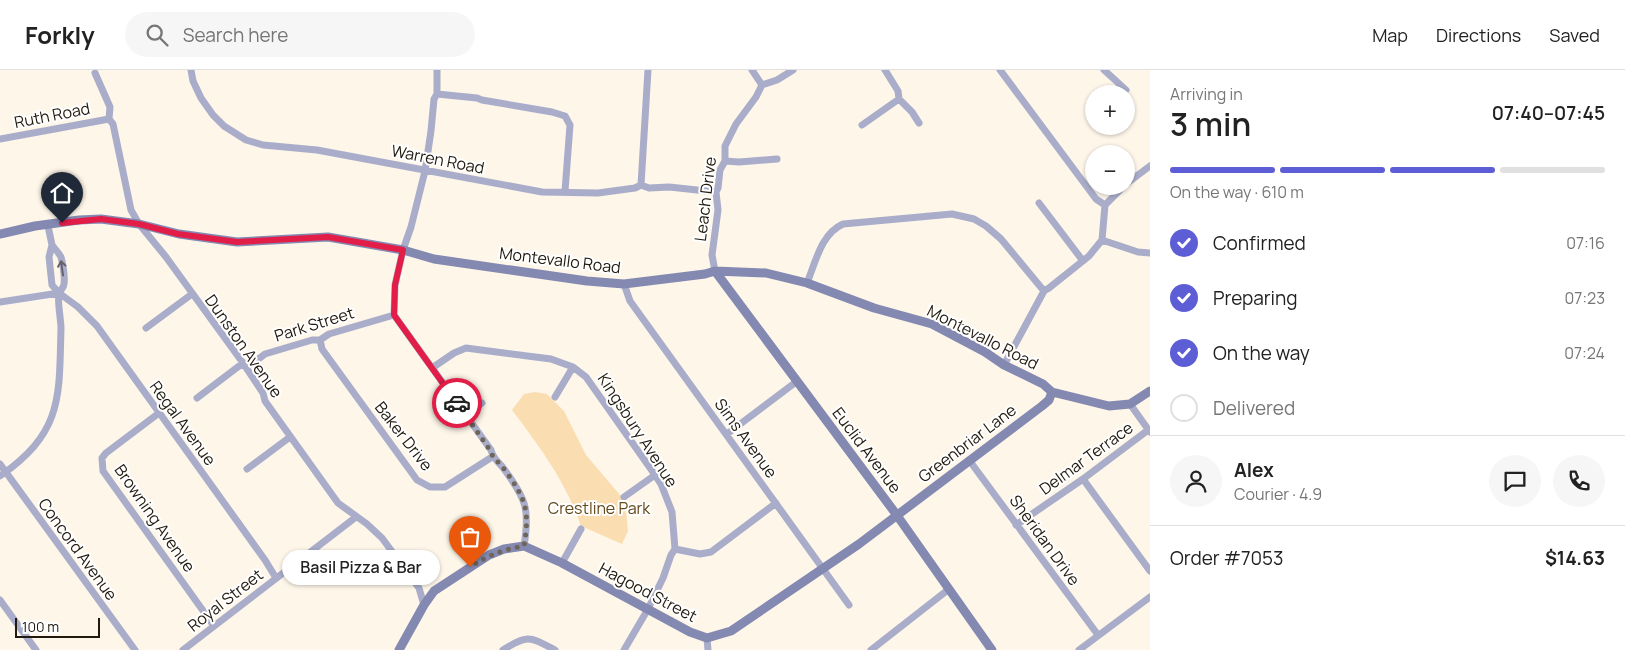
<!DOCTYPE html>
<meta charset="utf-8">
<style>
body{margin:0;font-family:Manrope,sans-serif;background:#f6f6f6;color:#222;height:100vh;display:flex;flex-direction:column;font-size:19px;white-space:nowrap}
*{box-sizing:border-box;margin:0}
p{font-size:16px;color:#767676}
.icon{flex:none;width:28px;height:28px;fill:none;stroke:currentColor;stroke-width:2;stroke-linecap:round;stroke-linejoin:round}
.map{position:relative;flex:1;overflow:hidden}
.sheet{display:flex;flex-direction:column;background:#fff;width:475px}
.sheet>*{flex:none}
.buttons{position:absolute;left:1085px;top:15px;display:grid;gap:10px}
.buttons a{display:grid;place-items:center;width:50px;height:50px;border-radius:50%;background:#fff;box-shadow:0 1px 4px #0004;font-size:25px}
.scale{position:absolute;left:15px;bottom:12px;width:85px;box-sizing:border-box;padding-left:5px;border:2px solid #20190d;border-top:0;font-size:14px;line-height:18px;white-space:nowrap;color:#20190d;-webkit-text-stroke:4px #fff;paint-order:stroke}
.pin{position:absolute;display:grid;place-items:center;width:42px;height:42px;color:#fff;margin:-51px -21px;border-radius:50% 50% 50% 0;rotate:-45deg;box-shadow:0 0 5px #0007}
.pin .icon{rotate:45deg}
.courier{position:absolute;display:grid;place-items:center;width:50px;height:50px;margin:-25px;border:4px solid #e11d48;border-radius:50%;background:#fff;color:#222;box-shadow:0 1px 6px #0007}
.bubble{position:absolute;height:35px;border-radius:18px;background:#fff;box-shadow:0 1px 4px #0004;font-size:16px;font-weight:600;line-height:35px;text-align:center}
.head em{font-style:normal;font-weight:600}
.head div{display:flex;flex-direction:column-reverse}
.head{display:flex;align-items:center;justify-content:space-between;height:85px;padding:0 20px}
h1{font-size:32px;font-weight:600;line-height:38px}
.bar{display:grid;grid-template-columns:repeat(4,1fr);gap:8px 5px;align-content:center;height:60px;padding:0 20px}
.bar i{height:6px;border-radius:4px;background:#e0e0e0}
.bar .on{background:#5d5dd5}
.bar p{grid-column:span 4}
.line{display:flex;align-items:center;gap:12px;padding:0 20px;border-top:1px solid #e0e0e0}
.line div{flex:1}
.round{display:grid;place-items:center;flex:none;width:52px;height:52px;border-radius:26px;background:#f6f6f6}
ol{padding:0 20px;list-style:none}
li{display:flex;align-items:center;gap:15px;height:55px}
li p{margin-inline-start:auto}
li .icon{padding:5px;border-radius:50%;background:#5d5dd5;color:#fff;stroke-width:4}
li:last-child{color:#767676}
li i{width:28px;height:28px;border:2px solid #e0e0e0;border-radius:50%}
header{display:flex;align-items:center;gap:30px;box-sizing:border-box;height:70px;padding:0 25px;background:#fff;border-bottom:1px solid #e0e0e0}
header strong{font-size:24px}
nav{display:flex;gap:28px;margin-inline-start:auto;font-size:18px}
.search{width:350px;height:45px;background:#f6f6f6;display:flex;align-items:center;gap:12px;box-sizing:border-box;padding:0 18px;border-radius:28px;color:#767676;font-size:19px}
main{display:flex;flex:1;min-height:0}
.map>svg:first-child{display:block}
</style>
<header>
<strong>Forkly</strong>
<div class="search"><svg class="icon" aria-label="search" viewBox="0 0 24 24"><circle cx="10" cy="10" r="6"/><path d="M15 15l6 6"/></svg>Search here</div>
<nav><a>Map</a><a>Directions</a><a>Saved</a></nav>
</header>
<main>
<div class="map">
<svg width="1150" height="580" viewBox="0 0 1150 580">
<rect width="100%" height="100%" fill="#fef6e9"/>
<!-- green -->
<path fill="#faddb0" d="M535 322 547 324 564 341 586 385 625 431 628 461 622 474 581 456C566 412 540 377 512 340L524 324Z"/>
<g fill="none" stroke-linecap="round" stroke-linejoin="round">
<!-- street -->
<path stroke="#a9adca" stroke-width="7" d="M191 0 193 11 201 28 213 45 224 56 246 70 263 75 317 80 542 122 598 123 635 118 641 115 649 118 669 117 716 122
M437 0V24L434 29 431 61 425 101 411 157 403 180 395 215 394 245 491 380C493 389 499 392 504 399 526 429 530 439 524 476
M752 0 762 15
M885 0 898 21 899 29 912 42 919 53
M1000 0 1096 129 1105 135
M1104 0 1126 20
M95 3 110 37 109 49 113 54 131 140 139 154 166 187 243 293 263 323 265 331 338 433 367 454 382 468 419 518 424 535
M437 24 477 28 482 30 552 42 565 46 570 55 565 121
M862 55 899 29
M0 69 109 49
M725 91 739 92 777 89
M1126 114 1150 96
M641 115 648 0
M1039 133 1083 191
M48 156 52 175 49 187 52 215 59 223 78 237 97 256 265 490 276 508
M1102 170 1138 182 1150 183
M715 201 712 185 718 140 716 122 718 118 720 100 725 91V76L736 54 756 27 762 15 777 10 793 0
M807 213C816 191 821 164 843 154L952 144 974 149 986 156 1001 169 1044 221
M624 214 630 231 849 535
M0 232 59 223
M146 258 192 224
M320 270 322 279 417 410 430 417H445L492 387
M1004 295 1044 221 1049 218 1089 186 1102 170 1105 135 1124 116
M432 298 454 283 466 278 551 289 573 297 586 307 655 405 661 414 672 442 675 479 671 485 663 508 648 539 624 580
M555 327 573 297
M197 328 243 293 252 294 265 284 312 270H320L329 264 394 245
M1130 334 1150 362
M159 343 106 383 102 388 103 401 214 556
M466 345 482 333
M727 364 796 312
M969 390 1098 565
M0 394 135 580
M247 399 290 367
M0 406C63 362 59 328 61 258 61 250 57 230 59 224 60 220 64 218 64 214 65 207 63 194 61 187 59 183 54 178 52 175
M1083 409 1150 501
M624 427 655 405
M1016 455 1083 409 1148 360
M675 479 700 484 711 482 776 433
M562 493 581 459
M0 530 36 580
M707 568 708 580
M183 580 356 447
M503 580C528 564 530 567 555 580
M871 580 949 519
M1079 580 1150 527"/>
<!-- secondary -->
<path stroke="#8489b2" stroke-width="9" d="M0 164 35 156 79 150 101 149 139 154 179 164 237 172 328 167 403 180 434 189 587 211 624 214 705 204 715 201 766 203 807 213 874 238 932 254 985 282 1004 295 1043 314 1052 322 1109 336 1130 334 1150 321
M715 201 896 444 992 580
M399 580 424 535 434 521 489 485 504 479 524 476 562 493 690 562 707 568 731 561 859 474 1042 336 1049 330 1052 322"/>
</g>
<!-- one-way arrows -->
<defs><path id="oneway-shaft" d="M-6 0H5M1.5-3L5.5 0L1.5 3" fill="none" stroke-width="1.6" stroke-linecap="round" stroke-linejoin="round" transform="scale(1.25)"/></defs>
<use stroke="#64636c" href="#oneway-shaft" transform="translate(62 198) rotate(-98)"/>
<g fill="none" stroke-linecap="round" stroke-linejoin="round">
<!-- done -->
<path stroke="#6e665a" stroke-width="5" stroke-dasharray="0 9" d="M457 333 490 380C493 389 499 392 504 399 526 429 530 440 524 476 501 480 490 485 470 497"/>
<!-- route -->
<path stroke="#e11d48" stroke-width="6" d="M62 153 101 149 139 154 178 164 237 172 328 167 403 180 395 215 394 245 457 333"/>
</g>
<g text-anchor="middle" stroke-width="4" stroke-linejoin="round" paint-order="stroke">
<!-- street labels -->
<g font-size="16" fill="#20190d" stroke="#fff">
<text transform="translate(52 45) rotate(-11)" y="6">Ruth Road</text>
<text transform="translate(438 89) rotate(11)" y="6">Warren Road</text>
<text transform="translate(705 129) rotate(-83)" y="6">Leach Drive</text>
<text transform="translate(560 190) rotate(7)" y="6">Montevallo Road</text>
<text transform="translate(314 254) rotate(-17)" y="6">Park Street</text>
<text transform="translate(983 267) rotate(27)" y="6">Montevallo Road</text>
<text transform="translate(244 276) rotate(55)" y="6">Dunston Avenue</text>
<text transform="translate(183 353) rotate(54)" y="6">Regal Avenue</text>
<text transform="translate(638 360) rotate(57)" y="6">Kingsbury Avenue</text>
<text transform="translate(404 366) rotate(52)" y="6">Baker Drive</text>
<text transform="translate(746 368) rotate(54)" y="6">Sims Avenue</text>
<text transform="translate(967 373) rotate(-37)" y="6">Greenbriar Lane</text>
<text transform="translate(867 380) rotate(53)" y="6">Euclid Avenue</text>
<text transform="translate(1086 388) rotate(-36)" y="6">Delmar Terrace</text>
<text transform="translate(155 448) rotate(55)" y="6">Browning Avenue</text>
<text transform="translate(1045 470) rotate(54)" y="6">Sheridan Drive</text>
<text transform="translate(78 479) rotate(54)" y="6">Concord Avenue</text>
<text transform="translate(648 522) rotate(28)" y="6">Hagood Street</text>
<text transform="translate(225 530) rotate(-38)" y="6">Royal Street</text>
</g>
<!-- park labels -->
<g font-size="16" fill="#634819" stroke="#fff">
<text x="599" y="444">Crestline Park</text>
</g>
</g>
</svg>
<div class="buttons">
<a>+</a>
<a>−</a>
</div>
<div class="scale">100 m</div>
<div class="pin" style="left:470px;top:497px;background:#ea580c"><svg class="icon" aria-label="bag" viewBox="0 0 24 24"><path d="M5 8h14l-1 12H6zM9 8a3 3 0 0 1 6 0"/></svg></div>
<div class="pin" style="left:62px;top:153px;background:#1f2937"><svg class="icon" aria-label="home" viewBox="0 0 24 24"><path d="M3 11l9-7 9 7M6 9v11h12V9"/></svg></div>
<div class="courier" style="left:457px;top:333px"><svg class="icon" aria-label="car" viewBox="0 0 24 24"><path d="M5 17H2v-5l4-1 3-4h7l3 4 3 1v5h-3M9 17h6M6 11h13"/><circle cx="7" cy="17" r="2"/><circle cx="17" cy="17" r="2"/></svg></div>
<div class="bubble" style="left:282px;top:480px;width:158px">Basil Pizza &amp; Bar</div>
</div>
<section class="sheet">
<div class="head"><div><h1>3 min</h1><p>Arriving in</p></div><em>07:40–07:45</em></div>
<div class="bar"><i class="on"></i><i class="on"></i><i class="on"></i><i></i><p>On the way · 610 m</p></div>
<ol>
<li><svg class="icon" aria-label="check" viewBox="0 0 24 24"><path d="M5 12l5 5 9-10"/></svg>Confirmed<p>07:16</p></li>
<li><svg class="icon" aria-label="check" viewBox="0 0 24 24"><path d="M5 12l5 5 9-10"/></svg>Preparing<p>07:23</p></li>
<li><svg class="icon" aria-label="check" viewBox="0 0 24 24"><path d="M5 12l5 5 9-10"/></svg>On the way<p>07:24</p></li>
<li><i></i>Delivered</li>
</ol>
<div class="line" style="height:90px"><a class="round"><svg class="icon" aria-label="person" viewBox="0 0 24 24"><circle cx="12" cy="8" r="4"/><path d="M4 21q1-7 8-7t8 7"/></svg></a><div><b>Alex</b><p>Courier · 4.9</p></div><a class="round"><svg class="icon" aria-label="chat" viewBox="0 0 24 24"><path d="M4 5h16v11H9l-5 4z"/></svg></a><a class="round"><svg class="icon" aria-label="phone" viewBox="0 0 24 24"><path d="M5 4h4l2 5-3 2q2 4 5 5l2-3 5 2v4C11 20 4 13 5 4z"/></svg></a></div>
<div class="line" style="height:65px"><div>Order #7053</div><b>$14.63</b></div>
</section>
</main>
